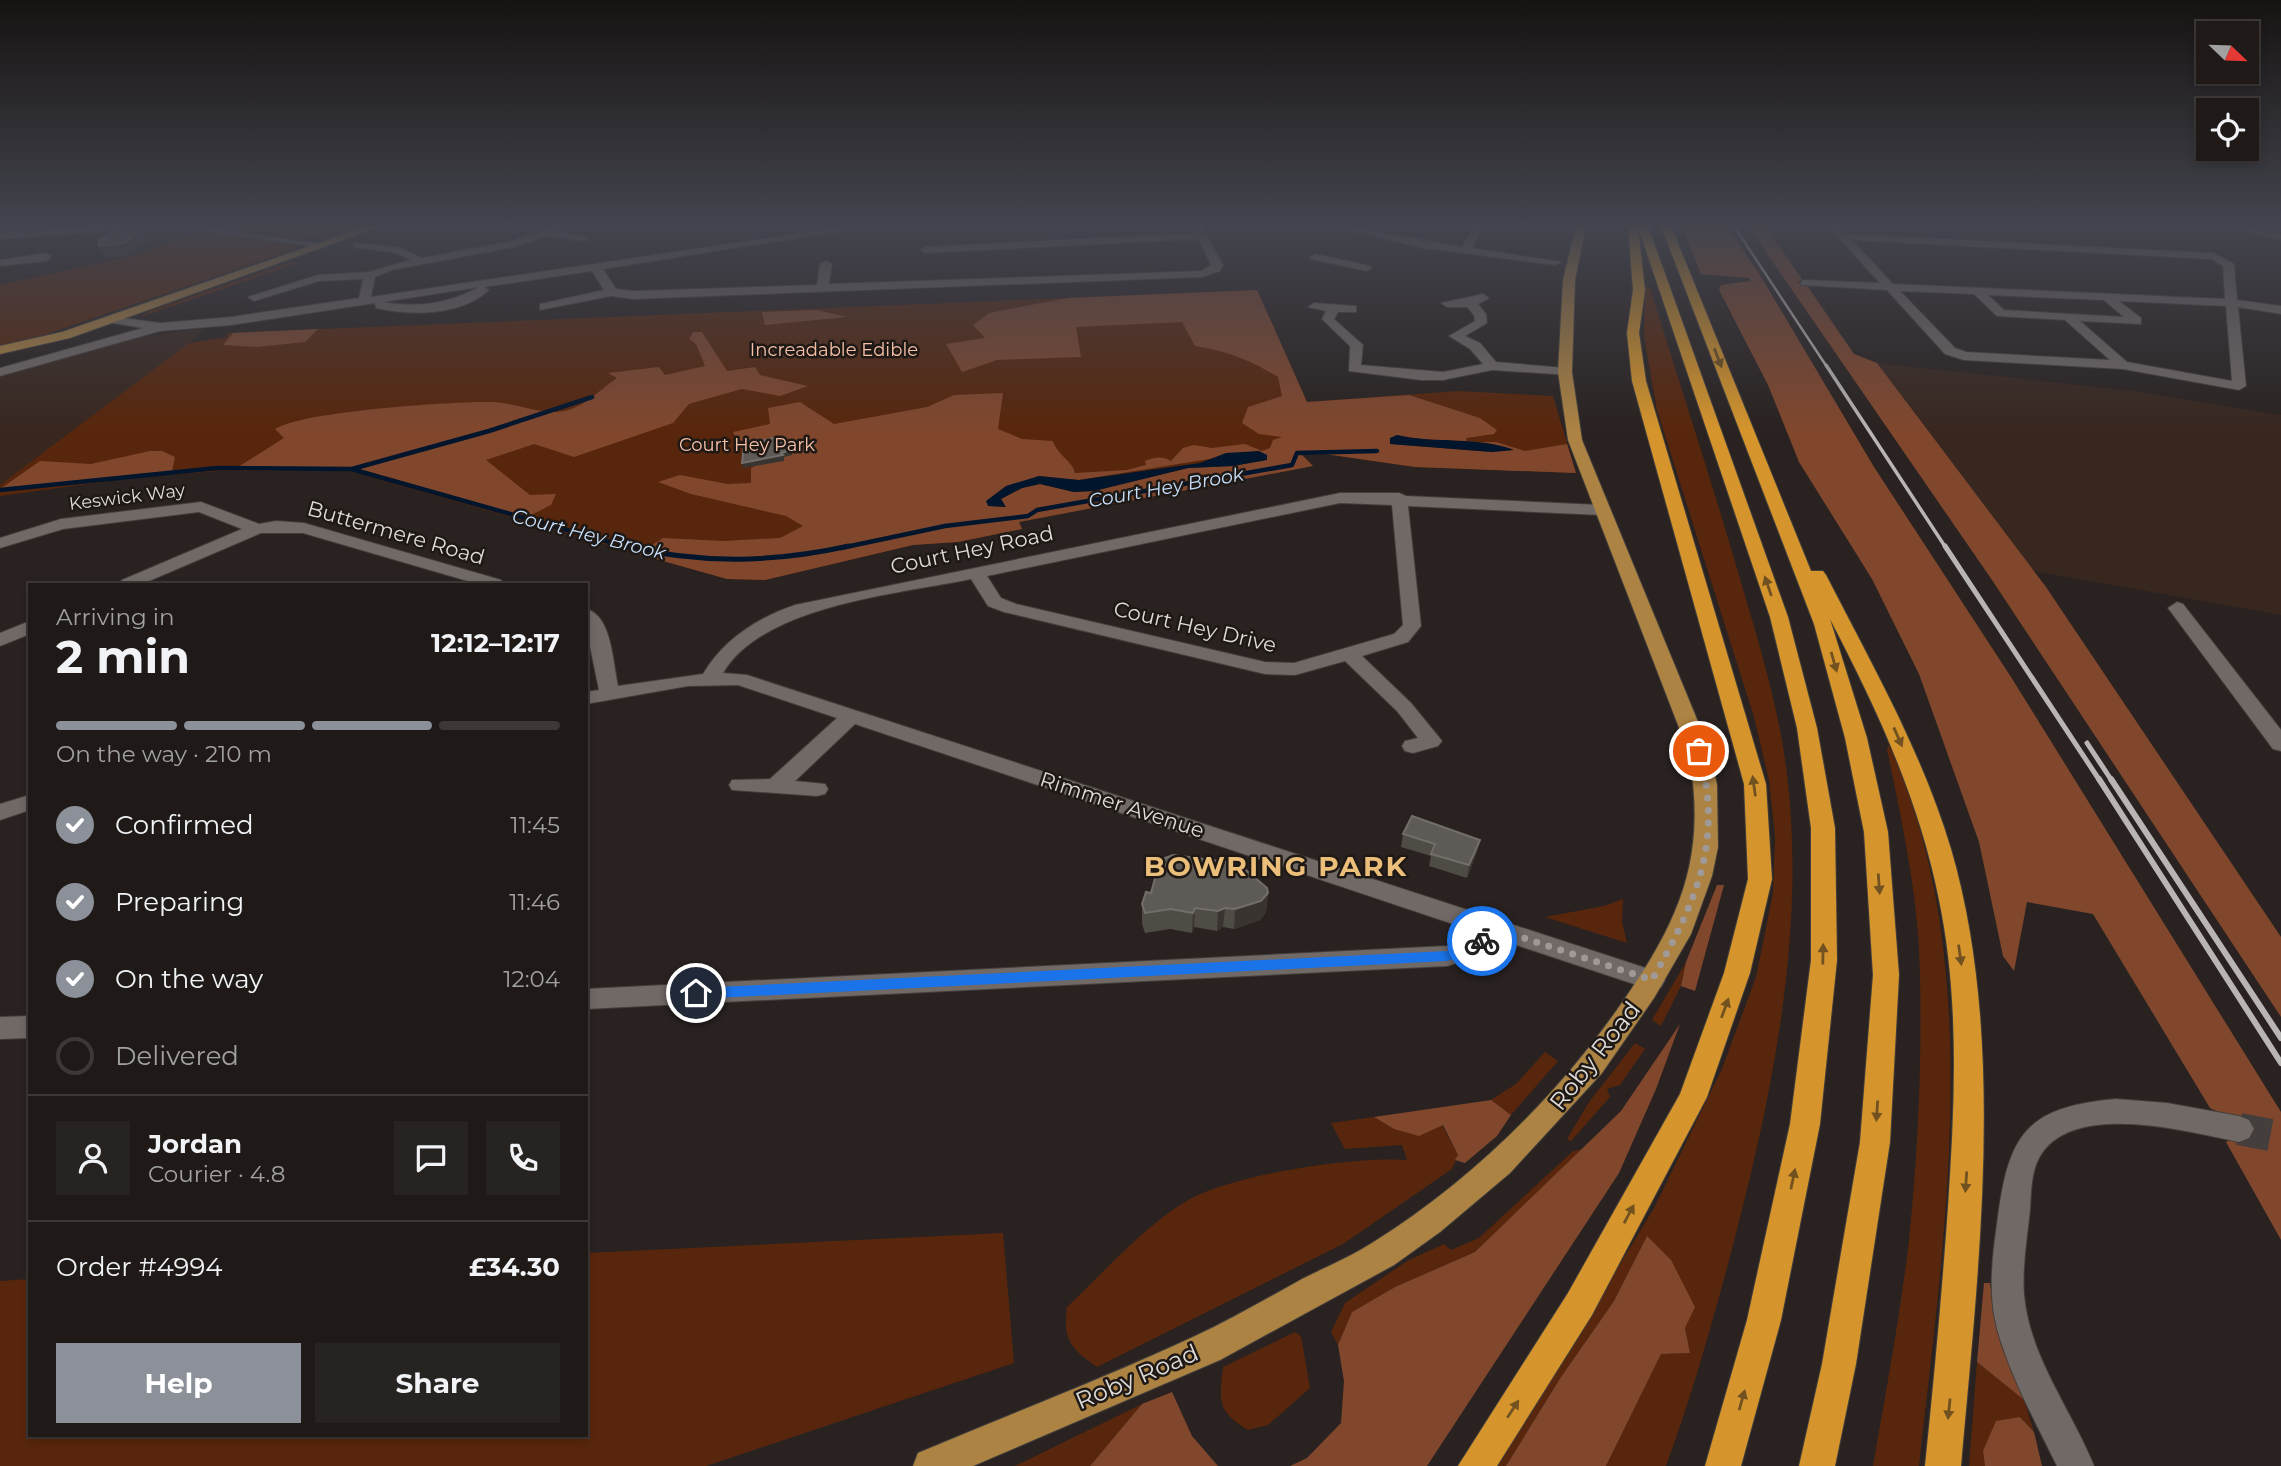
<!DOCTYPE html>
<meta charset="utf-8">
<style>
body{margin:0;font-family:Montserrat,sans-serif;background:#272321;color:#f1f3f6;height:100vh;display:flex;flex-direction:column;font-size:26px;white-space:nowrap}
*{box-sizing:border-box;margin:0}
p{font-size:23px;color:#a1a1a2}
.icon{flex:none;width:38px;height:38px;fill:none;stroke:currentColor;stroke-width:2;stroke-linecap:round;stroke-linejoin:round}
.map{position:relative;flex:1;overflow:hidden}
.panel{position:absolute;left:28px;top:583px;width:560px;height:854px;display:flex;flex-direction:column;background:#1f1a18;border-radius:0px;box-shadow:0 4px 10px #0003,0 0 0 2px #3c3837}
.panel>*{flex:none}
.needle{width:46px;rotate:113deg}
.buttons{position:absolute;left:2196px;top:21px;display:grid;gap:14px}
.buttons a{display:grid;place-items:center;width:63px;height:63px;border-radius:0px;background:#1f1a18;box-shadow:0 4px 10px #0003,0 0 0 2px #3c3837;font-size:35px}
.pin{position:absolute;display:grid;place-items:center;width:60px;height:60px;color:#fff;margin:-30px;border:4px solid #fff;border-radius:50%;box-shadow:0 2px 7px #0007}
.courier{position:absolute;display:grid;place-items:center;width:70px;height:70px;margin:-35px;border:5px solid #1a73e8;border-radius:50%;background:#fff;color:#222;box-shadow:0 2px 9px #0007}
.summary em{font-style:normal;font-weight:700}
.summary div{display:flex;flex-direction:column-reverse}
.summary{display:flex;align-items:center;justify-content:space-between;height:119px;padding:0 28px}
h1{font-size:46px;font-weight:700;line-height:52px}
.bar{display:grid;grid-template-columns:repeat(4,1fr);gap:10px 7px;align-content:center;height:84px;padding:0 28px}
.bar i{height:9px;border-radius:5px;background:#3c3837}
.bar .selected{background:#8c9099}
.bar p{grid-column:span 4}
.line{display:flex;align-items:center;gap:18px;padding:0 28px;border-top:2px solid #3c3837}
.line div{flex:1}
.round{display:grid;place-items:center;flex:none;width:74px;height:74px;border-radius:0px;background:#272321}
ol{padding:0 28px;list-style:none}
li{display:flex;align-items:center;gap:21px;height:77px}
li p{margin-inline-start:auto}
li .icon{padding:7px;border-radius:50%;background:#8c9099;color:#fff;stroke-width:4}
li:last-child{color:#a1a1a2}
li i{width:38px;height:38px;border:4px solid #3c3837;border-radius:50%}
.action{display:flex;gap:14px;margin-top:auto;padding:14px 28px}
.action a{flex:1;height:80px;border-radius:0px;background:#8c9099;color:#fff;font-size:28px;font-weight:700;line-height:80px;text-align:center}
.action a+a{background:#272321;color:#f1f3f6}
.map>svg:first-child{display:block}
</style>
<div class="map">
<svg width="2281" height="1466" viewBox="0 0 2281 1466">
<rect width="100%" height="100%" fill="#292220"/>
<!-- education -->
<path fill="#38271f" d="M204 328 202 333 111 404 0 485V373L142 337Z
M1877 363 2134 391 2281 415V615L2033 571Z"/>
<!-- green -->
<path fill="#58260c" d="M217 226H359L353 228 360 230 332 240 326 239 343 232C301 243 260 232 217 226Z
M200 231 299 245 298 248 47 334 0 346V285L132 256Z
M291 262H301L141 317 150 311Z
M1645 287 1650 288C1680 385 1712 482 1740 579 1759 643 1779 708 1787 774 1807 939 1769 1110 1727 1268 1709 1334 1690 1401 1666 1466H1606L1661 1354 1690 1353 1685 1328 1647 1236 1614 1301 1561 1377 1506 1466H1498L1654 1208 1722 1069 1756 977 1773 893 1775 836 1769 780 1754 717 1657 410 1644 337Z
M1257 290 1307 402 1458 391 1553 396 1576 473 1415 467 1325 454 1302 455 1313 466 1019 522 1022 529 958 542 913 545 765 580 727 579 349 471H219L131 478 0 496V485L189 343 228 337 227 333Z
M1889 745C1988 961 1944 1237 1919 1466H1873C1886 1391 1900 1316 1909 1240 1918 1153 1922 1063 1920 975 1919 898 1902 823 1887 749Z
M1623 899 1622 922 1627 943 1545 917 1604 906Z
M1686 962 1681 986 1661 1026 1652 1020Z
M1635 1043 1645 1049 1620 1085 1607 1089 1610 1097 1571 1141 1567 1139 1589 1102Z
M1545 1052 1558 1061 1511 1115 1491 1100 1516 1084Z
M1374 1117 1394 1129 1442 1125 1458 1155 1452 1169 1343 1244 1097 1367C1070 1348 1063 1340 1067 1307 1102 1274 1150 1220 1192 1198 1238 1174 1355 1156 1407 1160L1402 1145 1345 1149 1331 1123Z
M1584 1149 1475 1252 1395 1287 1352 1312 1338 1345 1331 1332 1345 1303 1407 1261 1444 1244 1451 1250 1479 1238 1573 1151Z
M1003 1233 1014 1363 706 1466H0V1281L30 1279V1435H586V1253Z
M1295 1332 1301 1336 1310 1388 1268 1425 1248 1430C1217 1411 1219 1402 1223 1367Z
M1977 1362 2024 1400 2034 1432 2020 1417 1983 1451 1985 1466H1969Z
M1142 1404 1090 1466H1015Z"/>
<!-- forest -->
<path fill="#81472d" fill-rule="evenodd" d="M1681 226H1727L1760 275 1874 467 2011 677 2281 1112V1240L2226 1142 2239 1135 2229 1118 2210 1108 2093 914 2027 902 2014 971 2003 956 1979 842 1919 674 1872 579 1799 462 1768 385 1719 290 1721 285 1750 281V278L1701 274Z
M1748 226H1765L1802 279 1798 283 1808 287 1854 354 1877 363 2046 587 2281 937V1017L1992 580Z
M1257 290 1307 402 1409 395 1480 418 1497 430 1494 434 1466 438 1467 442H1496L1525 451 1567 444 1576 473 1415 467 1325 454 1302 455 1313 466 1019 522 1022 529 958 542 913 545 765 580 727 579 638 554 663 538 723 541 780 538 803 526 786 516 691 494 658 482 680 475 728 484 751 483V468L774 457 776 444 737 440 733 432 770 424 768 408 800 402 834 424 927 407 954 395 1003 393 998 429 1022 439 1053 441C1057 455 1072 460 1075 473L1127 470 1146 465 1145 461C1155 457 1162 456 1171 461L1183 448 1194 445 1212 448 1245 444 1262 451 1270 448 1273 440 1282 437 1259 434 1242 423 1248 407 1282 396 1278 377C1250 360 1227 351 1195 346L1182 322 1076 327 1081 357 997 360 962 372 946 344 985 338 973 325 989 313 1068 298ZM1397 435C1434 444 1479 436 1512 450L1492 452 1390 444ZM1259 451 1266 460 1233 466 1188 468 1094 491 1074 492 1040 484 1022 488 1001 499 1005 507 988 506 1038 476 1079 480Z
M817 310 847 317 765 325 762 312Z
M318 329 305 342 257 347 223 345 233 333Z
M693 332H702L727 371 755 367 760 375 808 386 780 396 742 389 689 404 673 423 574 457 534 444 486 460 530 495 556 494 551 505 527 517 352 467H238L284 438 275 429C303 411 455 401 493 402 515 403 536 413 557 412 581 411 599 390 617 378L608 373 659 367 665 375 705 366 696 344 689 339Z
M150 451H162L175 457 172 471 0 489 40 461 91 464Z
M1717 885H1724L1695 991 1681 986 1686 962Z
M1680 1024 1656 1089 1619 1173 1427 1466H1290L1307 1458 1341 1423 1344 1381 1338 1345 1352 1312 1395 1287 1475 1252 1621 1111Z
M1491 1100 1511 1115 1497 1136 1465 1163 1455 1160 1458 1155 1443 1125 1419 1136 1394 1129 1374 1117Z
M1647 1236 1671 1260 1695 1307 1685 1328 1690 1353 1661 1354 1606 1466H1506L1561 1377 1614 1301Z
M1984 1283H1990L1996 1327 2024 1400 1977 1362Z
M1172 1392 1192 1436 1218 1466H1090L1142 1404Z
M2020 1417 2034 1432 2042 1466H1985L1983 1451 1996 1421Z"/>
<!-- water -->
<path fill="#01152c" d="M1397 435C1435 444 1478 436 1514 450L1492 452 1390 444V438Z
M1259 451 1267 455V460L1233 466 1188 468 1094 491 1074 492 1040 484 1022 488 1001 499 1006 507 988 506 986 501 1006 486 1039 476 1079 480 1200 463 1226 453Z"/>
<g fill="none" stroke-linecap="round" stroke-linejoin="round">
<!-- stream-far1 -->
<path stroke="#01152c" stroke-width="4.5" d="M352 469 489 431 592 397
M0 490 217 468 351 469 631 548
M841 548 945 526 1028 516 1037 510 1292 465 1297 453 1377 451"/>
<!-- stream -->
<path stroke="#01152c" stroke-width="5" d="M623 546C701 564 772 563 849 546"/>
<!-- minor-tunnel -->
<path stroke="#443e3c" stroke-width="32" stroke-dasharray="32 16" stroke-linecap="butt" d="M2239 1129 2281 1137"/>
<!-- minor casing -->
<g stroke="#423e3b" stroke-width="2">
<path id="minor" d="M99 226H144L139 229 0 239V233Z
M171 226H198L328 245 323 248Z
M556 226H570L560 231 589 238 584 241 547 236 514 247 392 270 375 277 371 297 849 226H873L603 269 616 289 633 291 817 285 820 264 826 261 832 264 829 284 1201 271 1211 265 1199 239 925 253 920 250 925 247 1195 233 1192 226H1202L1223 265 1220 271 1202 277 633 299 611 296 540 310V304L604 290 592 271 484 287 489 290C461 316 411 316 376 308L375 303 231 325 160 331 0 376V368L143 328 107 322V316L161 323 231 317 359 298 363 279 319 281 254 301 248 297 318 275 368 272 411 260 396 253 354 247V243L398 247 422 258 512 241ZM479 287C448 304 418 308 383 302Z
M1330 226H1348L1462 247 1474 226H1484L1472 248 1562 262 1556 265 1423 248Z
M1828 226H1838L1846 234 2213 253 2234 264 2237 300 2281 306V314L2238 307 2246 386 2239 390 2123 369 1964 360 1945 354 1887 290 1801 285V281L1805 280 1880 283ZM1852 240 2211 259 2223 266 2225 299 1893 284ZM1900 291 1974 294 1997 316 2065 320 2110 360 1966 352 1955 348ZM1988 295 2104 300 2124 317 2004 310ZM2119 301 2226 306 2232 381 2127 362 2080 321 2141 324V318Z
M2222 226H2241L2281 234V240Z
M46 253 51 256 47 261 0 266V260Z
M1315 254 1370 266 1372 268 1366 271 1311 259 1310 257Z
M1483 294 1489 298 1478 304 1486 314 1487 323 1465 336 1480 343 1496 362 1565 368 1570 369V375L1492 370 1443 380H1421L1349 371 1350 346 1322 319 1326 311 1308 307 1314 303 1356 306V312H1338L1334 319 1363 345 1361 365 1443 372 1483 364 1470 349 1449 336 1475 321 1474 315 1467 307H1447L1441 303Z
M1340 493H1399L1406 496 1601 505 1609 510 1601 515 1408 506 1421 626 1408 642 1362 656 1411 703 1442 741 1438 746 1413 753 1405 751 1402 746 1405 741 1418 738 1397 711 1345 661 1295 675 1265 674 1004 612 988 606 971 579C899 594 763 605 723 673L747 675 1661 973 1665 980 1661 987 1652 990 1498 939 1482 955 1447 966 586 1009V989L1447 946 1464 941 1474 931 855 724 795 781 825 784 828 789 825 794 817 796 732 790 729 785 732 780 770 779 837 718 738 685 688 686 586 704V692L599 690 586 627V609C612 615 613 664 618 686L703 674C724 639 757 618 795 605ZM1340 503 1392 505 1403 625 1394 634 1294 663 1265 662 1016 604 1001 598 987 576Z
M201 502 259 524 276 521 304 523 501 580 504 584H478L303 533H261L142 584H119L122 580 242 529 199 512 63 529 0 548V538L61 519Z
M2177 602 2183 604 2281 730V751L2273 749 2171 612 2168 608Z
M30 621V634L0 646V633Z
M30 795V810L0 820V804Z
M30 1016V1038L0 1039V1017Z
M2116 1099 2167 1103 2239 1116 2249 1120 2254 1129 2249 1138 2239 1142C2188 1132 2071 1099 2039 1158 2031 1173 2031 1193 2030 1210 2027 1238 2022 1267 2024 1295 2030 1358 2071 1409 2094 1466H2057C2035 1421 2011 1378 1997 1329 1988 1294 1992 1259 1997 1224 2008 1137 2023 1107 2116 1099Z"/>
</g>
<!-- major casing -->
<g stroke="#423e3b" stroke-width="2">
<path id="major" d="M368 226H382L70 338 0 354V346L62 332Z
M1576 226H1586L1575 280 1572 372 1582 440 1710 751 1717 785 1718 847 1712 876 1691 934 1654 998 1602 1073 1510 1173 1440 1232 1394 1265 1220 1360 973 1466H913L918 1453C1010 1414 1103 1379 1193 1337 1230 1320 1266 1299 1302 1279 1326 1267 1350 1257 1372 1243 1468 1183 1554 1100 1619 1007 1679 922 1709 857 1688 751L1568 440 1558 372 1563 280Z"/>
</g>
<!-- highway casing -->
<g stroke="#423e3b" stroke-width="2">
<path id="highway" d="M1628 226H1648L1788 617 1817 728 1835 828 1837 960 1820 1124 1781 1320 1741 1466H1705L1747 1320 1790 1124 1811 960V828L1797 728 1770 617 1638 227 1645 290 1639 333 1646 381 1766 784 1772 879 1750 973 1707 1097 1592 1315 1497 1466H1458L1568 1293 1680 1094 1724 973 1748 879 1744 784 1632 381 1627 333 1633 290Z
M1661 226H1671L1811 571H1823L1826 575C1872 665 1922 752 1951 849 2007 1040 1978 1270 1961 1466H1925C1934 1380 1942 1293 1948 1207 1955 1103 1960 997 1938 895 1918 797 1876 707 1830 619L1867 738 1888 832 1899 975 1890 1142 1856 1364 1835 1466H1799L1822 1364 1860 1142 1873 975 1864 832 1845 738 1814 624Z"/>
</g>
<!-- minor -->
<use href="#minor" fill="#716966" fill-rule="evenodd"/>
<!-- major -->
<use href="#major" fill="#ad8343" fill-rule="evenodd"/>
<!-- highway -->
<use href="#highway" fill="#d5952c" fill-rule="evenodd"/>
<!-- rail-far3 -->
<path stroke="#b9b5b3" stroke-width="2.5" d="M1734 226 1827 367"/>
<!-- rail-far2 -->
<path stroke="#b9b5b3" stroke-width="3.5" d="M1826 365 1946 548"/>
<!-- rail-far1 -->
<path stroke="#b9b5b3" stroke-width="5" d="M1945 546 2100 781
M2087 743 2112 781"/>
<!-- rail -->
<path stroke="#b9b5b3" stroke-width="6" d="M2099 779 2281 1063
M2111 779 2281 1038"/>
</g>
<!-- wall -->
<path fill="#4f4b45" d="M1403 834 1477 852 1467 878 1429 866 1431 856 1401 847Z
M1151 893H1268L1266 912 1260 920 1234 929 1223 927 1217 931 1194 927 1192 933 1170 929 1145 933 1142 924V904Z"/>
<!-- shaded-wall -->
<path fill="#393430" d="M145 226H147L152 236 131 255 105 259 99 246Z
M791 450 792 455 784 457V461L743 468 742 463Z
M1480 840 1477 852 1467 878 1469 865Z
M1268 893 1266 912 1260 920 1234 929 1235 909Z
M1195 908 1194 927 1192 933 1193 913Z
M1225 908 1223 927 1217 931 1218 911Z"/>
<!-- building -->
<path fill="#5e5a55" stroke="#726e6a" stroke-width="2" d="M123 226H145L125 243 99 246V240Z
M778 437 791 450 781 453 783 455 742 463 744 445Z
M1412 816 1480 840 1469 865 1431 854 1435 844 1403 834Z
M1173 855 1227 862 1246 870 1267 888 1268 893 1261 901 1235 909 1225 908 1218 911 1195 908 1193 913 1171 909 1145 913 1142 904 1146 892 1151 893 1160 860Z"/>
<!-- one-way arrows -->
<defs><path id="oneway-solid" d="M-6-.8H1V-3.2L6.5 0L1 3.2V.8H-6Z" transform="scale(1.75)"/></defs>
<g fill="#715120">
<use href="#oneway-solid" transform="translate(1718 358) rotate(69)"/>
<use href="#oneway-solid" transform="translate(1768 586) rotate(-109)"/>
<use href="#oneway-solid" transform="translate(1834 662) rotate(74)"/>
<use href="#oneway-solid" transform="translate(1898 737) rotate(66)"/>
<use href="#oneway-solid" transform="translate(1754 786) rotate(-98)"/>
<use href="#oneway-solid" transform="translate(1879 884) rotate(86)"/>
<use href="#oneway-solid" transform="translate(1823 954) rotate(-89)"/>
<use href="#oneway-solid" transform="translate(1960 955) rotate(82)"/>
<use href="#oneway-solid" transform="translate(1725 1008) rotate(-70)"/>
<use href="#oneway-solid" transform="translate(1877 1111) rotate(94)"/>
<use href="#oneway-solid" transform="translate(1793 1179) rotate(-78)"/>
<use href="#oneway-solid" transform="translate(1966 1182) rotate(94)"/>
<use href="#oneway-solid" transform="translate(1629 1214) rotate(-62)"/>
<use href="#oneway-solid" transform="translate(1742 1400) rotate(-74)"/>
<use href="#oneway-solid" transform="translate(1513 1409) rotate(-57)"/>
<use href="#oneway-solid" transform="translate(1949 1409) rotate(96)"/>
</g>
<!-- sky -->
<linearGradient id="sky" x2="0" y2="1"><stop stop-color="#171312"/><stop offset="0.52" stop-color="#43444e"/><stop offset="1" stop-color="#43444e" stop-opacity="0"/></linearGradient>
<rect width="2281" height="431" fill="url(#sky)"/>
<!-- route -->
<path fill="#1a73e8" d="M1482 936 1488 941 1478 952 1447 961 696 999 689 993 696 988 1447 951Z"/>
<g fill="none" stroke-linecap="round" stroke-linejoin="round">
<!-- done -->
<path stroke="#9f9a98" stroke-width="7" stroke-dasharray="0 12.6" d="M1482 941 1493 928 1652 980C1696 901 1724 843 1699 751"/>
</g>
<g text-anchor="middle" stroke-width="5" stroke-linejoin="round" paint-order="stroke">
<!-- far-park labels -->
<g font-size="18" fill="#f6c0a8" stroke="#1f1916">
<text x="834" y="356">Increadable Edible</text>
<text x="747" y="451">Court Hey Park</text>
</g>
<!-- far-street labels -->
<g font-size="18" fill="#dfdbd9" stroke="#1f1916">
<text transform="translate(127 497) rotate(-7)" y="6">Keswick Way</text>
</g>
<!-- far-water labels -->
<g font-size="19" font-style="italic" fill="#c6dffb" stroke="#1f1916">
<text transform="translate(1166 487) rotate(-10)" y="7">Court Hey Brook</text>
<text transform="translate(589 534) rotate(14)" y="7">Court Hey Brook</text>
</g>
<!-- street labels -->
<g font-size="21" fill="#dfdbd9" stroke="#1f1916">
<text transform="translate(396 533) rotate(16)" y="7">Buttermere Road</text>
<text transform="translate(972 550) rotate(-12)" y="7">Court Hey Road</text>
<text transform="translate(1195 627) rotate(13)" y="7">Court Hey Drive</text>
<text transform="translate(1122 805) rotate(18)" y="7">Rimmer Avenue</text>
</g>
<!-- near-street labels -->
<g font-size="24" fill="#dfdbd9" stroke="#1f1916">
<text transform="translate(1595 1056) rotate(-52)" y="8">Roby Road</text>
<text transform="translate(1137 1377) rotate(-23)" y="8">Roby Road</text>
</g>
<!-- district labels -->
<g font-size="28" font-weight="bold" letter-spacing="2" fill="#ebbe7a" stroke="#1f1916">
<text x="1276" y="876">BOWRING PARK</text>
</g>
</g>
</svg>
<div class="buttons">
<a><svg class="needle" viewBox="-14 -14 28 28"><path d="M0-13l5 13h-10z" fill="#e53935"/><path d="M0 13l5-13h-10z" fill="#a1a1a2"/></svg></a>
<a><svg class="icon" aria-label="locate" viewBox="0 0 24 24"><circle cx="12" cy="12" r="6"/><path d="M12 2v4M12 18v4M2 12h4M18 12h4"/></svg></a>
</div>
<div class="pin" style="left:1699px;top:751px;background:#ea580c"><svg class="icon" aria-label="bag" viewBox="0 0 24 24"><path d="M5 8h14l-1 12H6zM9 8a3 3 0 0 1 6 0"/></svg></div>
<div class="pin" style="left:696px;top:993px;background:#1f2937"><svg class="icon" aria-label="home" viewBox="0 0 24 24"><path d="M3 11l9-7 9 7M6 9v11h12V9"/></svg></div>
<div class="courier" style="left:1482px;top:941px"><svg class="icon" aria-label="bike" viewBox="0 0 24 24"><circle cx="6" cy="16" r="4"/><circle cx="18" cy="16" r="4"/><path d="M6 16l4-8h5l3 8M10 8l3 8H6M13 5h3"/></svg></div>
<section class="panel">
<div class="summary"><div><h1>2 min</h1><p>Arriving in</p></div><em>12:12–12:17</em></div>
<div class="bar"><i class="selected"></i><i class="selected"></i><i class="selected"></i><i></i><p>On the way · 210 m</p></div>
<ol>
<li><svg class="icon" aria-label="check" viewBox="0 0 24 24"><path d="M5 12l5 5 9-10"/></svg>Confirmed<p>11:45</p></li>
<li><svg class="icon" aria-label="check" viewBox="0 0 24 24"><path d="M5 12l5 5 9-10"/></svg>Preparing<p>11:46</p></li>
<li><svg class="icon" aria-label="check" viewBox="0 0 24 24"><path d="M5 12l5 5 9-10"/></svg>On the way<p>12:04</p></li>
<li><i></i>Delivered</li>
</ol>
<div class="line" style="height:126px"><a class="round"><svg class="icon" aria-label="person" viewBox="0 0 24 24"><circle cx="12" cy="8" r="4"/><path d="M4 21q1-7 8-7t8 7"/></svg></a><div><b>Jordan</b><p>Courier · 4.8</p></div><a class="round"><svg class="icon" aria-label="chat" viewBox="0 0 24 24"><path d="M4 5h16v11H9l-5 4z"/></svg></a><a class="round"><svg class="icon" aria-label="phone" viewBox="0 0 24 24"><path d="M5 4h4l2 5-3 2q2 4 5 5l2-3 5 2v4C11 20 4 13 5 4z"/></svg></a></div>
<div class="line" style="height:91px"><div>Order #4994</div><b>£34.30</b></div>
<div class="action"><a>Help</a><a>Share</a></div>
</section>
</div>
